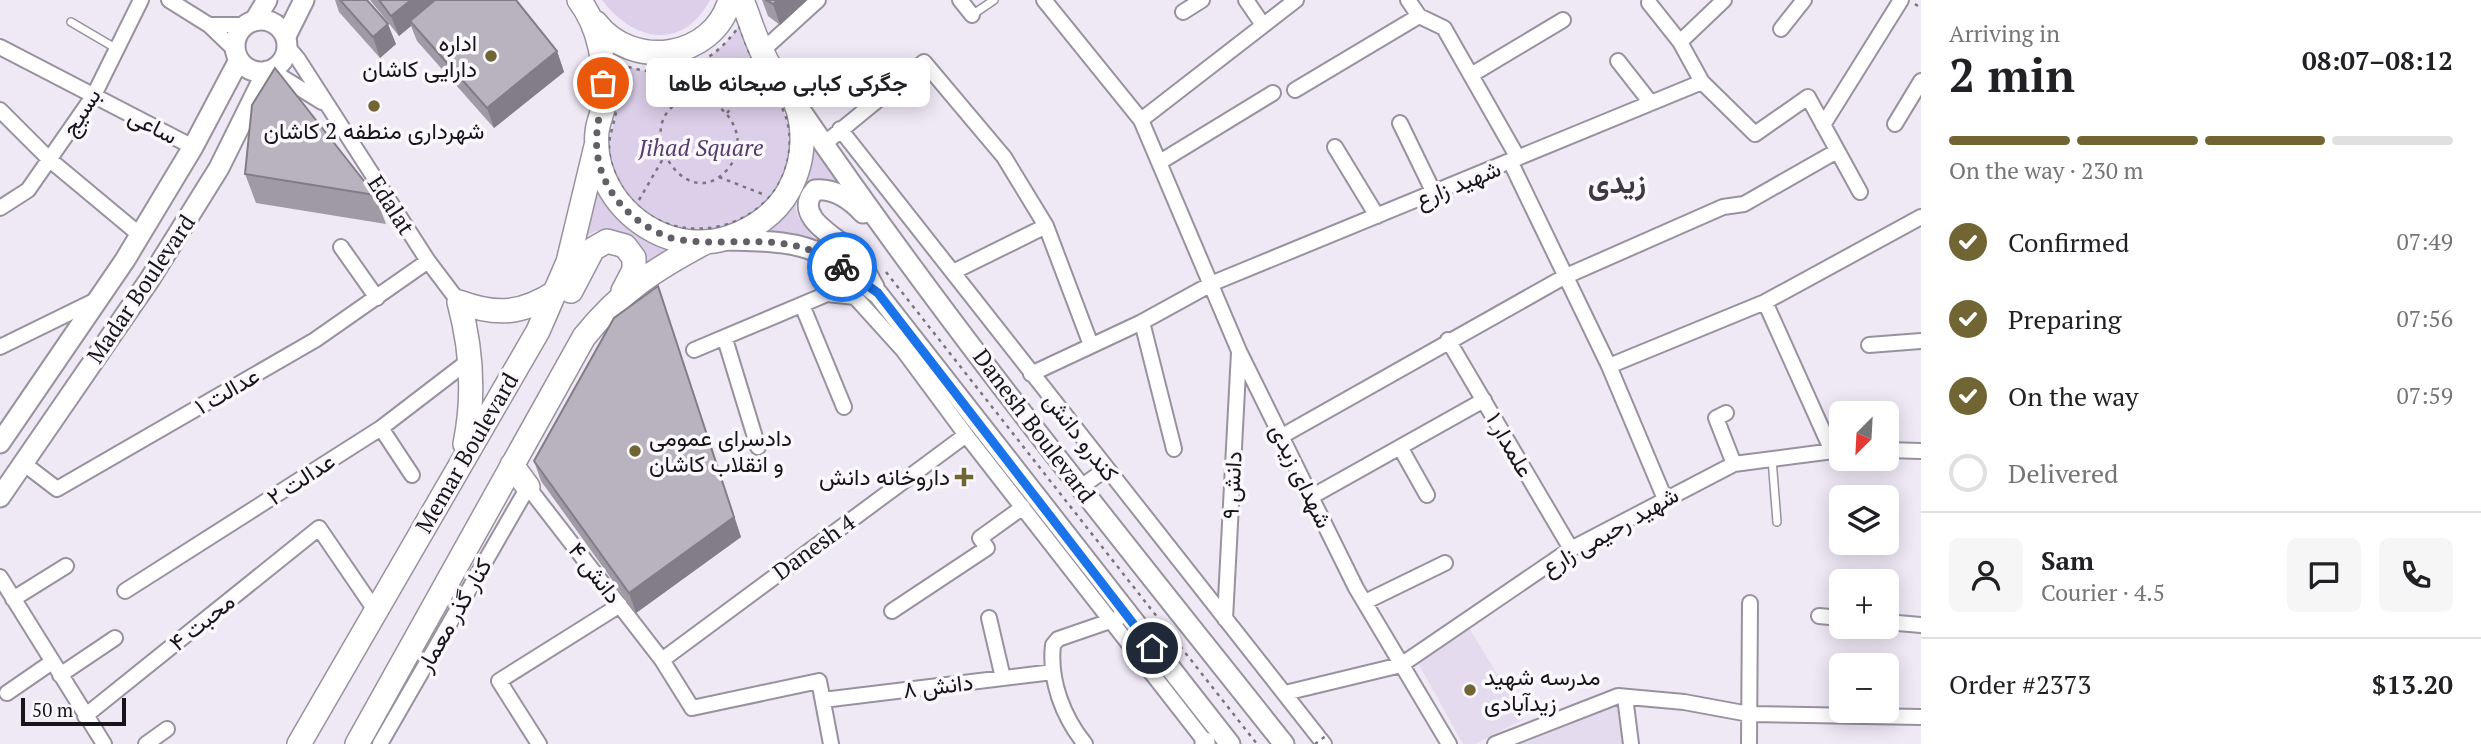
<!DOCTYPE html>
<meta charset="utf-8">
<style>
body{margin:0;font-family:"PT Serif",Vazirmatn,serif;background:#f6f6f6;color:#202124;height:100vh;display:flex;flex-direction:column;font-size:26px;white-space:nowrap}
*{box-sizing:border-box;margin:0}
p{font-size:23px;color:#757577}
.icon{flex:none;width:38px;height:38px;fill:none;stroke:currentColor;stroke-width:2;stroke-linecap:round;stroke-linejoin:round}
.map{position:relative;flex:1;overflow:hidden}
.sheet{display:flex;flex-direction:column;background:#fff;width:560px}
.sheet>*{flex:none}
.needle{width:46px;rotate:204deg}
.tools{position:absolute;left:1829px;top:401px;display:grid;gap:14px}
.tools a{display:grid;place-items:center;width:70px;height:70px;border-radius:10px;background:#fff;box-shadow:0 4px 18px #0003;font-size:35px}
.scale{position:absolute;left:21px;bottom:18px;width:105px;box-sizing:border-box;padding-left:7px;border:4px solid #171519;border-top:0;font-size:19px;line-height:24px;white-space:nowrap;color:#171519;-webkit-text-stroke:5px #fbf8fd;paint-order:stroke}
.pin{position:absolute;display:grid;place-items:center;width:60px;height:60px;color:#fff;margin:-30px;border:4px solid #fff;border-radius:50%;box-shadow:0 2px 7px #0007}
.courier{position:absolute;display:grid;place-items:center;width:70px;height:70px;margin:-35px;border:5px solid #1a73e8;border-radius:50%;background:#fff;color:#222;box-shadow:0 2px 9px #0007}
.bubble{position:absolute;height:49px;border-radius:10px;background:#fff;box-shadow:0 4px 18px #0003;font-size:23px;font-weight:600;line-height:49px;text-align:center}
.overview em{font-style:normal;font-weight:600}
.overview div{display:flex;flex-direction:column-reverse}
.overview{display:flex;align-items:center;justify-content:space-between;height:119px;padding:0 28px}
h1{font-size:46px;font-weight:600;line-height:52px}
.bar{display:grid;grid-template-columns:repeat(4,1fr);gap:10px 7px;align-content:center;height:84px;padding:0 28px}
.bar i{height:9px;border-radius:5px;background:#e0e0e0}
.bar .current{background:#716633}
.bar p{grid-column:span 4}
.line{display:flex;align-items:center;gap:18px;padding:0 28px;border-top:2px solid #e0e0e0}
.line div{flex:1}
.round{display:grid;place-items:center;flex:none;width:74px;height:74px;border-radius:10px;background:#f6f6f6}
ol{padding:0 28px;list-style:none}
li{display:flex;align-items:center;gap:21px;height:77px}
li p{margin-inline-start:auto}
li .icon{padding:7px;border-radius:50%;background:#716633;color:#fff;stroke-width:4}
li:last-child{color:#757577}
li i{width:38px;height:38px;border:4px solid #e0e0e0;border-radius:50%}
main{display:flex;flex:1;min-height:0}
.map>svg:first-child{display:block}
</style>
<main>
<div class="map">
<svg width="1921" height="744" viewBox="0 0 1921 744">
<rect width="100%" height="100%" fill="#efe9f6"/>
<!-- built -->
<path fill="#e4dbee" d="M1468 626 1524 719 1475 744H1463L1417 661Z
M1620 704 1625 744H1514Z"/>
<!-- green -->
<path fill="#dbcfe9" d="M602 0H710C682 52 633 41 602 0Z
M739 26C746 42 751 61 760 75 773 95 786 106 789 131 800 233 654 268 615 173 602 141 614 133 617 105 619 92 615 76 615 62 664 83 709 70 739 26Z
M813 145 847 193C836 191 824 187 813 186 807 186 803 190 799 195 787 215 812 234 823 248L760 234C789 209 813 185 813 145Z
M597 177 684 247 634 279 608 230 596 231 584 237Z"/>
<g fill="none" stroke-linecap="round" stroke-linejoin="round">
<!-- lane casing -->
<g stroke="#98929e" stroke-width="10">
<path id="lane" d="M972 15 994 0
M71 22 117 49
M1772 459 1777 522"/>
</g>
<!-- street casing -->
<g stroke="#98929e" stroke-width="18">
<path id="street" d="M169 0 209 25 235 50
M960 0 972 15
M1044 0 1141 120 1239 351 1356 588 1449 744
M1246 0 1263 25
M1408 0 1419 16 1444 28 1518 158
M1724 0 1680 42 1702 82 1755 134 1808 97 1860 192
M1649 3 1680 42
M1183 12 1202 0
M209 25H245
M1781 29 1804 0
M287 46 298 59 428 261 459 302
M0 47 193 147
M763 50 818 0
M1618 61 1651 103
M272 71 322 102
M1471 75 1563 20
M1295 90 1419 16
M0 110 50 160 140 235
M1141 120 1296 0
M1400 123 1434 193
M1895 124 1921 81
M1823 125 1901 0
M840 129 1324 744
M824 144 924 62 1004 157 1046 226 1091 345
M1335 147 1377 216
M1160 162 1273 93
M1511 163 1609 366 1665 499
M0 208 28 190 94 95 141 0
M341 247 377 298
M811 250 820 263 827 294
M953 272 1046 226
M1765 302 1832 451
M802 305 844 407
M1142 322 1174 449
M725 339 758 447
M1448 340 1571 549
M1869 345 1921 341
M0 347 96 300
M694 350 827 294 855 297 903 350 966 435 1207 744
M1609 366 1765 302 1921 217
M1031 374 1142 322 1213 283 1702 82
M1726 413 1716 418 1734 464
M381 428 412 475
M1282 436 1564 277 1723 207 1744 204 1837 151
M1400 447 1427 495
M1886 450 1921 451
M23 463 57 489 315 340 428 261
M1081 487 1106 469
M1311 497 1484 400
M0 577 104 744
M125 591 381 428 471 359
M13 599 66 566
M1365 602 1445 563
M892 611 987 548 980 538 1023 507
M1819 616 1841 618
M989 618 1003 678
M1225 619 1239 352
M1886 622 1921 625
M662 660 966 435
M60 675 115 638
M7 693 52 662
M1285 693 1401 665 1571 549 1734 464 1841 450
M1625 697 1631 744
M823 700 1053 672
M85 716 319 528 377 613
M146 744 167 729
M380 744 528 487 662 660 692 708 819 681 831 744
M539 744 499 681 620 605
M1085 744C1063 717 1049 680 1053 645L1058 639 1119 618
M1495 744 1618 696 1684 702 1749 714 1921 717
M1749 744 1750 603"/>
</g>
<!-- secondary casing -->
<g stroke="#98929e" stroke-width="23">
<path id="secondary" d="M235 46a26 26 0 1 1 52 0a26 26 0 1 1-52 0Z
M255 20 267 0
M286 36 304 0
M799 108C949 328 1118 535 1284 744
M863 213C851 200 834 188 815 190 791 217 838 238 854 253 862 262 868 277 874 287
M727 240C759 241 794 240 824 255 843 264 861 281 878 294L1230 744
M0 443 125 260 193 147 239 60
M0 497 150 279 219 168 267 71
M1205 744V742"/>
</g>
<!-- primary casing -->
<g stroke="#98929e" stroke-width="26">
<path id="primary" d="M579 0C601 29 605 65 604 101 604 111 598 121 597 132 593 174 618 212 654 231 676 243 704 245 727 238 752 230 776 214 789 190 806 159 807 120 789 89 784 81 776 76 771 68 758 49 751 22 742 0
M596 23C632 70 713 60 730 0
M571 291 593 249 607 241 625 246 634 258V270L623 291
M459 302C472 350 475 395 465 444
M459 302C497 316 522 314 556 292
M512 465 528 487
M299 744 538 331 568 262 596 146
M357 744 584 337C621 291 655 269 706 242"/>
</g>
<!-- path -->
<path stroke="#79757d" stroke-width="2.5" stroke-dasharray="3.5 5" stroke-linecap="butt" d="M1915 4 1921 8
M739 26C746 42 751 61 760 75 773 95 786 106 789 131 800 233 654 268 615 173 602 141 614 133 617 105 619 92 615 76 615 62 664 83 709 70 739 26Z
M683 70 690 98
M699 97C731 105 752 143 726 171 680 220 620 105 699 97Z
M727 113 757 78
M719 177 765 195
M639 200 664 157
M886 272 1257 744"/>
<!-- lane -->
<use href="#lane" stroke="#fff" stroke-width="7"/>
<!-- street -->
<use href="#street" stroke="#fff" stroke-width="14"/>
<!-- secondary -->
<use href="#secondary" stroke="#fff" stroke-width="19"/>
<!-- primary -->
<use href="#primary" stroke="#fff" stroke-width="23"/>
<!-- path-bridge -->
<path stroke="#79757d" stroke-width="2.5" stroke-dasharray="3.5 5" stroke-linecap="butt" d="M1315 744 1327 735"/>
</g>
<!-- wall -->
<path fill="#9f9aa4" d="M335 0H367L396 44 380 58 339 12Z
M370 0H516L557 51 564 72 494 128 417 41 411 26 399 36Z
M762 0H807L780 25 768 16Z
M245 174 375 195 386 224 256 203Z
M658 286 741 537 636 613 541 481 534 461Z"/>
<!-- shaded-wall -->
<path fill="#827d86" d="M411 0H444L410 21 411 26 399 36 391 16Z
M778 0H807L780 25 773 4Z
M388 24 396 44 380 58 373 37Z
M557 51 564 72 494 128 487 108Z
M658 286 741 537 636 613 629 593Z"/>
<!-- building -->
<path fill="#b9b3bf" stroke="#827d86" stroke-width="2" d="M340 0H367L388 24 373 37Z
M379 0H411L391 16Z
M435 0H516L557 51 487 108 410 21Z
M766 0H778L773 4Z
M275 68 375 195 245 174 252 105Z
M658 286 734 517 629 593 534 461 614 318Z"/>
<g fill="none" stroke-linecap="round" stroke-linejoin="round">
<!-- done -->
<path stroke="#635f66" stroke-width="7" stroke-dasharray="0 12.6" d="M603 83C605 105 598 113 597 132 592 183 628 224 674 239 734 249 787 227 842 267"/>
<!-- route -->
<path stroke="#1a73e8" stroke-width="9" d="M842 267 878 293 1152 648"/>
</g>
<!-- markers -->
<g fill="#716633" stroke="#fbf8fd" stroke-width="2.5">
<circle cx="491" cy="56" r="7"/>
<circle cx="374" cy="106" r="7"/>
<circle cx="635" cy="451" r="7"/>
<path d="M960.5 466.5h7v7h7v7h-7v7h-7v-7h-7v-7h7z"/>
<circle cx="1470" cy="690" r="7"/>
</g>
<g text-anchor="middle" stroke-width="7" stroke-linejoin="round" paint-order="stroke">
<!-- poi labels -->
<g font-size="23" fill="#171519" stroke="#fbf8fd" text-anchor="end">
<text x="477" y="51">اداره<tspan x="477" dy="26">دارایی کاشان</tspan></text>
<text x="374" y="139" text-anchor="middle">شهرداری منطفه 2 کاشان</text>
<text x="649" y="446" text-anchor="start">دادسرای عمومی<tspan x="649" dy="26">و انقلاب کاشان</tspan></text>
<text x="950" y="485">داروخانه دانش</text>
<text x="1484" y="685" text-anchor="start">مدرسه شهید<tspan x="1484" dy="26">زیدآبادی</tspan></text>
</g>
<!-- street labels -->
<g font-size="23" fill="#171519" stroke="#fbf8fd">
<text transform="translate(81 112) rotate(-57)" y="8">بسیج</text>
<text transform="translate(153 126) rotate(27)" y="8">ساعی</text>
<text transform="translate(1458 184) rotate(-22)" y="8">شهید زارع</text>
<text transform="translate(391 205) rotate(57)" y="8">Edalat</text>
<text transform="translate(141 289) rotate(-56)" y="8">Madar Boulevard</text>
<text transform="translate(227 391) rotate(-30)" y="8">عدالت ۱</text>
<text transform="translate(1034 426) rotate(53)" y="8">Danesh Boulevard</text>
<text transform="translate(1081 437) rotate(52)" y="8">کندرو دانش</text>
<text transform="translate(1510 445) rotate(60)" y="8">علمدار ۱</text>
<text transform="translate(467 453) rotate(-60)" y="8">Memar Boulevard</text>
<text transform="translate(1301 476) rotate(64)" y="8">شهدای زیدی</text>
<text transform="translate(301 479) rotate(-33)" y="8">عدالت ۲</text>
<text transform="translate(1232 485) rotate(-87)" y="8">دانش ۹</text>
<text transform="translate(1610 531) rotate(-30)" y="8">شهید رحیمی زارع</text>
<text transform="translate(814 547) rotate(-36)" y="8">Danesh 4</text>
<text transform="translate(595 573) rotate(52)" y="8">دانش ۴</text>
<text transform="translate(454 615) rotate(-60)" y="8">کنار گذر معمار</text>
<text transform="translate(202 622) rotate(-39)" y="8">محبت ۴</text>
<text transform="translate(938 686) rotate(-7)" y="8">دانش ۸</text>
</g>
<!-- park labels -->
<g font-size="23" font-style="italic" fill="#553d6a" stroke="#fbf8fd">
<text x="701" y="156">Jihad Square</text>
</g>
<!-- district labels -->
<g font-size="30" font-weight="bold" fill="#3e3a44" stroke="#fbf8fd">
<text x="1617" y="193">زیدی</text>
</g>
</g>
</svg>
<div class="tools">
<a><svg class="needle" viewBox="-14 -14 28 28"><path d="M0-13l5 13h-10z" fill="#e53935"/><path d="M0 13l5-13h-10z" fill="#757577"/></svg></a>
<a><svg class="icon" aria-label="layers" viewBox="0 0 24 24"><path d="M12 4l9 5-9 5-9-5zM3 14l9 5 9-5"/></svg></a>
<a>+</a>
<a>−</a>
</div>
<div class="scale">50 m</div>
<div class="pin" style="left:603px;top:83px;background:#ea580c"><svg class="icon" aria-label="bag" viewBox="0 0 24 24"><path d="M5 8h14l-1 12H6zM9 8a3 3 0 0 1 6 0"/></svg></div>
<div class="pin" style="left:1152px;top:648px;background:#1f2937"><svg class="icon" aria-label="home" viewBox="0 0 24 24"><path d="M3 11l9-7 9 7M6 9v11h12V9"/></svg></div>
<div class="courier" style="left:842px;top:267px"><svg class="icon" aria-label="bike" viewBox="0 0 24 24"><circle cx="6" cy="16" r="4"/><circle cx="18" cy="16" r="4"/><path d="M6 16l4-8h5l3 8M10 8l3 8H6M13 5h3"/></svg></div>
<div class="bubble" style="left:646px;top:58px;width:284px">جگرکی کبابی صبحانه طاها</div>
</div>
<section class="sheet">
<div class="overview"><div><h1>2 min</h1><p>Arriving in</p></div><em>08:07–08:12</em></div>
<div class="bar"><i class="current"></i><i class="current"></i><i class="current"></i><i></i><p>On the way · 230 m</p></div>
<ol>
<li><svg class="icon" aria-label="check" viewBox="0 0 24 24"><path d="M5 12l5 5 9-10"/></svg>Confirmed<p>07:49</p></li>
<li><svg class="icon" aria-label="check" viewBox="0 0 24 24"><path d="M5 12l5 5 9-10"/></svg>Preparing<p>07:56</p></li>
<li><svg class="icon" aria-label="check" viewBox="0 0 24 24"><path d="M5 12l5 5 9-10"/></svg>On the way<p>07:59</p></li>
<li><i></i>Delivered</li>
</ol>
<div class="line" style="height:126px"><a class="round"><svg class="icon" aria-label="person" viewBox="0 0 24 24"><circle cx="12" cy="8" r="4"/><path d="M4 21q1-7 8-7t8 7"/></svg></a><div><b>Sam</b><p>Courier · 4.5</p></div><a class="round"><svg class="icon" aria-label="chat" viewBox="0 0 24 24"><path d="M4 5h16v11H9l-5 4z"/></svg></a><a class="round"><svg class="icon" aria-label="phone" viewBox="0 0 24 24"><path d="M5 4h4l2 5-3 2q2 4 5 5l2-3 5 2v4C11 20 4 13 5 4z"/></svg></a></div>
<div class="line" style="height:91px"><div>Order #2373</div><b>$13.20</b></div>
</section>
</main>
